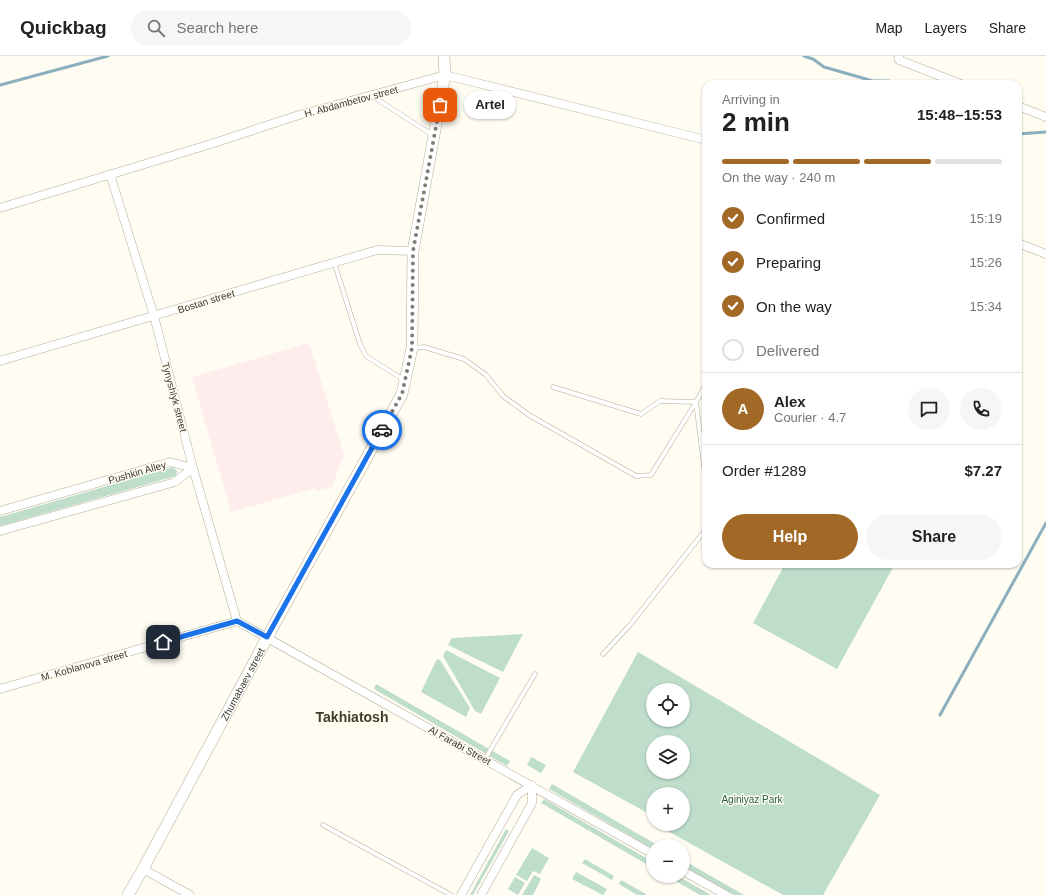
<!DOCTYPE html>
<meta charset="utf-8">
<style>
body{margin:0;font-family:Helvetica,sans-serif;background:#f6f6f6;color:#222;height:100vh;display:flex;flex-direction:column;font-size:15px;white-space:nowrap}
*{box-sizing:border-box;margin:0}
p{font-size:13px;color:#767676}
.icon{flex:none;width:22px;height:22px;fill:none;stroke:currentColor;stroke-width:2;stroke-linecap:round;stroke-linejoin:round}
.map{position:relative;flex:1;overflow:hidden}
.sheet{position:absolute;left:702px;top:24px;width:320px;height:488px;display:flex;flex-direction:column;background:#fff;border-radius:12px;box-shadow:0 1px 3px #0004}
.sheet>*{flex:none}
.buttons{position:absolute;left:646px;top:627px;display:grid;gap:8px}
.buttons a{display:grid;place-items:center;width:44px;height:44px;border-radius:50%;background:#fff;box-shadow:0 1px 3px #0004;font-size:20px}
.pin{position:absolute;display:grid;place-items:center;width:34px;height:34px;color:#fff;margin:-17px;border-radius:8px;box-shadow:0 2px 6px #0006}
.courier{position:absolute;display:grid;place-items:center;width:40px;height:40px;margin:-20px;border:3px solid #1a73e8;border-radius:50%;background:#fff;color:#222;box-shadow:0 1px 5px #0007}
.bubble{position:absolute;height:28px;border-radius:14px;background:#fff;box-shadow:0 1px 3px #0004;font-size:13px;font-weight:700;line-height:28px;text-align:center}
.summary em{font-style:normal;font-weight:700}
.summary div{display:flex;flex-direction:column-reverse}
.summary{display:flex;align-items:center;justify-content:space-between;height:68px;padding:0 20px}
h1{font-size:26px;font-weight:700;line-height:30px}
.bar{display:grid;grid-template-columns:repeat(4,1fr);gap:6px 4px;align-content:center;height:48px;padding:0 20px}
.bar i{height:5px;border-radius:3px;background:#e0e0e0}
.bar .current{background:#a16826}
.bar p{grid-column:span 4}
.line{display:flex;align-items:center;gap:10px;padding:0 20px;border-top:1px solid #e0e0e0}
.line div{flex:1}
.round{display:grid;place-items:center;flex:none;width:42px;height:42px;border-radius:21px;background:#f6f6f6}
ol{padding:0 20px;list-style:none}
li{display:flex;align-items:center;gap:12px;height:44px}
li p{margin-inline-start:auto}
li .icon{padding:4px;border-radius:50%;background:#a16826;color:#fff;stroke-width:4}
li:last-child{color:#767676}
li i{width:22px;height:22px;border:2px solid #e0e0e0;border-radius:50%}
.action{display:flex;gap:8px;margin-top:auto;padding:8px 20px}
.action a{flex:1;height:46px;border-radius:24px;background:#a16826;color:#fff;font-size:16px;font-weight:700;line-height:46px;text-align:center}
.action a+a{background:#f6f6f6;color:#222}
header{display:flex;align-items:center;gap:24px;box-sizing:border-box;height:56px;padding:0 20px;background:#fff;border-bottom:1px solid #e0e0e0}
header strong{font-size:19px}
nav{display:flex;gap:22px;margin-inline-start:auto;font-size:14px}
.search{width:280px;height:36px;background:#f6f6f6;display:flex;align-items:center;gap:10px;box-sizing:border-box;padding:0 14px;border-radius:22px;color:#767676;font-size:15px}
.map>svg:first-child{display:block}
</style>
<header>
<strong>Quickbag</strong>
<div class="search"><svg class="icon" aria-label="search" viewBox="0 0 24 24"><circle cx="10" cy="10" r="6"/><path d="M15 15l6 6"/></svg>Search here</div>
<nav><a>Map</a><a>Layers</a><a>Share</a></nav>
</header>
<div class="map">
<svg width="1046" height="839" viewBox="0 0 1046 839">
<rect width="100%" height="100%" fill="#fffcf2"/>
<!-- medical -->
<path fill="#feedec" d="M309 287 344 399 332 431 316 435 315 432 231 456 192 321Z"/>
<!-- green -->
<path fill="#beddcb" fill-rule="evenodd" d="M173 411 177 415 176 420 0 470V461Z
M785 508H895L837 613 753 567Z
M523 578 503 616 448 589 452 582Z
M446 594 500 622 481 658 475 655 443 600Z
M638 596 880 739 823 839H783L655 768H683V738H653V767L650 765 653 760 573 716ZM653 634H683V664H653ZM653 686H683V716H653Z
M437 603 440 604 470 652 466 661 421 636Z
M376 628 510 705 507 710 374 633Z
M531 701 546 709 541 717 527 709Z
M552 728 659 790H653V793L549 733Z
M544 743 653 806V812L541 747Z
M506 773 509 775 473 839H470Z
M532 792 549 802 540 818 533 815 527 825 516 819Z
M585 803 614 820 612 824 582 807Z
M683 804 744 839H734L683 810Z
M576 816 607 833 603 839 572 823Z
M534 819 541 823 533 839H522Z
M667 820H678L711 839H700Z
M515 821 525 827 518 839 508 833Z
M621 824 646 838 645 839H637L619 828Z"/>
<g fill="none" stroke-linecap="round" stroke-linejoin="round">
<!-- stream -->
<path stroke="#8bafbd" stroke-width="3" d="M804 0 813 3 824 11 873 25H889
M894 27 895 28
M0 29 108 0
M1018 78 1046 76
M940 659 1046 467"/>
<!-- lane casing -->
<g stroke="#b3ac95" stroke-width="5">
<path id="lane" d="M372 40 434 80
M334 206 360 288 366 300 404 324
M413 292 424 291 464 303 486 319 503 340 529 359 636 420 651 419 696 346 706 328
M553 331 641 358 660 345 696 346 705 418 706 473 630 569 603 598
M485 703 535 618
M323 769 451 839"/>
</g>
<!-- street casing -->
<g stroke="#b3ac95" stroke-width="9">
<path id="street" d="M899 0V4L961 28
M1018 50 1046 61
M110 118 154 260 193 412 237 565
M0 152 211 88 299 59 445 19 706 84
M1018 187 1046 198
M0 305 377 194 413 195
M0 455 170 406 193 412
M0 475 175 426 193 412
M237 565 653 798
M0 633 237 565
M143 813 190 839
M683 815 726 839
M461 839 517 739 532 729
M481 839 532 747V729"/>
</g>
<!-- secondary casing -->
<g stroke="#b3ac95" stroke-width="12">
<g id="secondary">
<path id="s1" d="M128 839 143 813 274 569 402 338 412 292 413 195 445 19 444 0"/>
</g>
</g>
<!-- lane -->
<use href="#lane" stroke="#fff" stroke-width="4"/>
<!-- street -->
<use href="#street" stroke="#fff" stroke-width="8"/>
<!-- secondary -->
<use href="#secondary" stroke="#fff" stroke-width="11"/>
</g>
<g fill="none" stroke-linecap="round" stroke-linejoin="round">
<!-- done -->
<path stroke="#807d74" stroke-width="4" stroke-dasharray="0 7.2" d="M382 374 402 338 412 292 413 195 440 49"/>
<!-- route -->
<path stroke="#1a73e8" stroke-width="5" d="M163 586 237 565 267 581 382 374"/>
</g>
<g text-anchor="middle" stroke-width="3" stroke-linejoin="round" paint-order="stroke">
<!-- street labels -->
<g font-size="10" fill="#3c3930" stroke="#fffcf2">
<text transform="translate(351 45) rotate(-15)" y="4">H. Abdambetov street</text>
<text transform="translate(206 245) rotate(-17)" y="4">Bostan street</text>
<text transform="translate(175 341) rotate(75)" y="4">Tynyshlyk street</text>
<text transform="translate(137 416) rotate(-16)" y="4">Pushkin Alley</text>
<text transform="translate(84 609) rotate(-16)" y="4">M. Koblanova street</text>
<text dy="4" stroke="none"><textPath href="#s1" startOffset="240">Zhumabaev street</textPath></text>
<text transform="translate(460 689) rotate(29)" y="4">Al Farabi Street</text>
</g>
<!-- park labels -->
<g font-size="10" fill="#275f45" stroke="#fffcf2">
<text x="752" y="747">Aginiyaz Park</text>
</g>
<!-- district labels -->
<g font-size="14" font-weight="bold" fill="#423c28" stroke="#fffcf2">
<text x="352" y="666">Takhiatosh</text>
</g>
</g>
</svg>
<div class="buttons">
<a><svg class="icon" aria-label="locate" viewBox="0 0 24 24"><circle cx="12" cy="12" r="6"/><path d="M12 2v4M12 18v4M2 12h4M18 12h4"/></svg></a>
<a><svg class="icon" aria-label="layers" viewBox="0 0 24 24"><path d="M12 4l9 5-9 5-9-5zM3 14l9 5 9-5"/></svg></a>
<a>+</a>
<a>−</a>
</div>
<div class="pin" style="left:440px;top:49px;background:#ea580c"><svg class="icon" aria-label="bag" viewBox="0 0 24 24"><path d="M5 8h14l-1 12H6zM9 8a3 3 0 0 1 6 0"/></svg></div>
<div class="pin" style="left:163px;top:586px;background:#1f2937"><svg class="icon" aria-label="home" viewBox="0 0 24 24"><path d="M3 11l9-7 9 7M6 9v11h12V9"/></svg></div>
<div class="courier" style="left:382px;top:374px"><svg class="icon" aria-label="car" viewBox="0 0 24 24"><path d="M5 17H2v-5l4-1 3-4h7l3 4 3 1v5h-3M9 17h6M6 11h13"/><circle cx="7" cy="17" r="2"/><circle cx="17" cy="17" r="2"/></svg></div>
<div class="bubble" style="left:464px;top:35px;width:52px">Artel</div>
<section class="sheet">
<div class="summary"><div><h1>2 min</h1><p>Arriving in</p></div><em>15:48–15:53</em></div>
<div class="bar"><i class="current"></i><i class="current"></i><i class="current"></i><i></i><p>On the way · 240 m</p></div>
<ol>
<li><svg class="icon" aria-label="check" viewBox="0 0 24 24"><path d="M5 12l5 5 9-10"/></svg>Confirmed<p>15:19</p></li>
<li><svg class="icon" aria-label="check" viewBox="0 0 24 24"><path d="M5 12l5 5 9-10"/></svg>Preparing<p>15:26</p></li>
<li><svg class="icon" aria-label="check" viewBox="0 0 24 24"><path d="M5 12l5 5 9-10"/></svg>On the way<p>15:34</p></li>
<li><i></i>Delivered</li>
</ol>
<div class="line" style="height:72px"><b class="round" style="background:#a16826;color:#fff">A</b><div><b>Alex</b><p>Courier · 4.7</p></div><a class="round"><svg class="icon" aria-label="chat" viewBox="0 0 24 24"><path d="M4 5h16v11H9l-5 4z"/></svg></a><a class="round"><svg class="icon" aria-label="phone" viewBox="0 0 24 24"><path d="M5 4h4l2 5-3 2q2 4 5 5l2-3 5 2v4C11 20 4 13 5 4z"/></svg></a></div>
<div class="line" style="height:52px"><div>Order #1289</div><b>$7.27</b></div>
<div class="action"><a>Help</a><a>Share</a></div>
</section>
</div>
